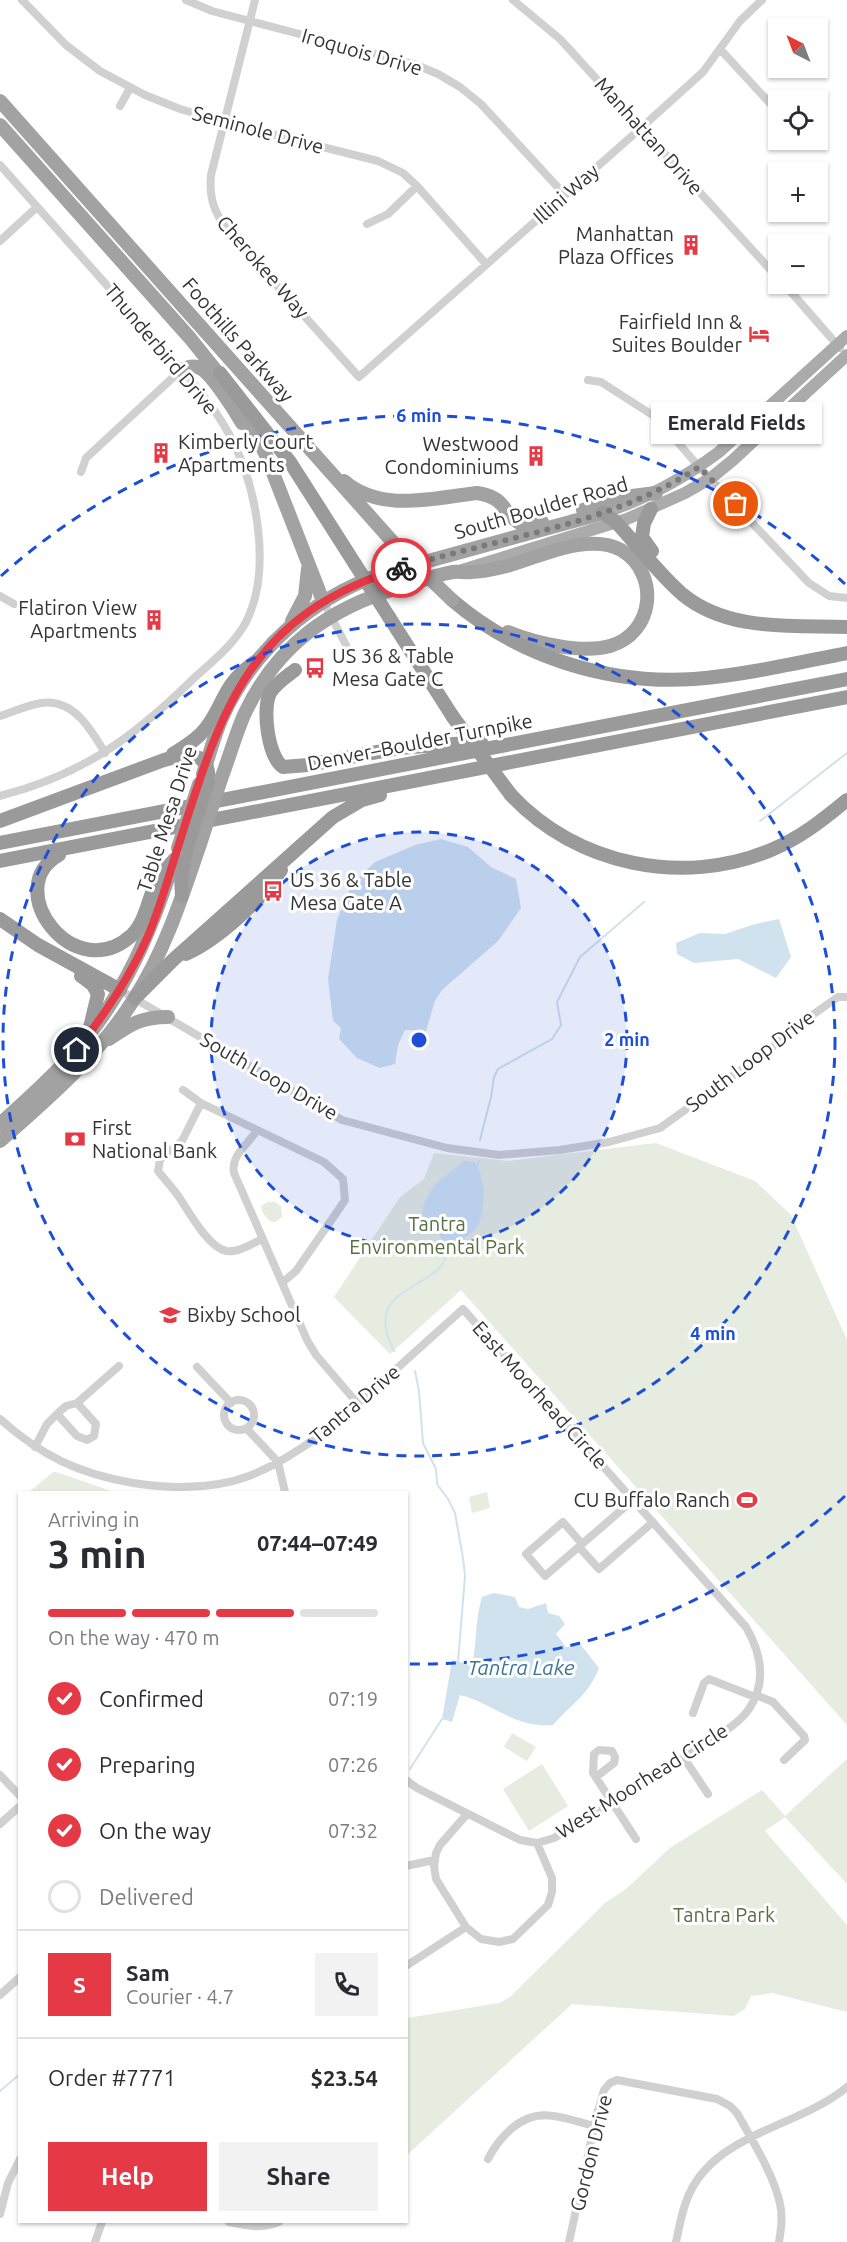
<!DOCTYPE html>
<meta charset="utf-8">
<style>
body{margin:0;font-family:Ubuntu,sans-serif;background:#f2f2f3;color:#2b2b33;height:100vh;display:flex;flex-direction:column;font-size:22px;white-space:nowrap}
*{box-sizing:border-box;margin:0}
p{font-size:20px;color:#7c7c81}
.icon{flex:none;width:33px;height:33px;fill:none;stroke:currentColor;stroke-width:2;stroke-linecap:round;stroke-linejoin:round}
.map{position:relative;flex:1;overflow:hidden}
.drawer{position:absolute;left:18px;top:1491px;width:390px;height:732px;display:flex;flex-direction:column;background:#fff;border-radius:0px;box-shadow:0 2px 4px #0004}
.drawer>*{flex:none}
.needle{width:39px;rotate:318deg}
.tools{position:absolute;left:768px;top:18px;display:grid;gap:12px}
.tools a{display:grid;place-items:center;width:60px;height:60px;border-radius:0px;background:#fff;box-shadow:0 2px 4px #0004;font-size:30px}
.pin{position:absolute;display:grid;place-items:center;width:51px;height:51px;color:#fff;margin:-26px;border:3px solid #fff;border-radius:50%;box-shadow:0 2px 6px #0007}
.courier{position:absolute;display:grid;place-items:center;width:60px;height:60px;margin:-30px;border:4px solid #e63946;border-radius:50%;background:#fff;color:#222;box-shadow:0 2px 8px #0007}
.bubble{position:absolute;height:42px;border-radius:0px;background:#fff;box-shadow:0 2px 4px #0004;font-size:20px;font-weight:700;line-height:42px;text-align:center}
.head em{font-style:normal;font-weight:700}
.head div{display:flex;flex-direction:column-reverse}
.head{display:flex;align-items:center;justify-content:space-between;height:102px;padding:0 30px}
h1{font-size:39px;font-weight:700;line-height:45px}
.bar{display:grid;grid-template-columns:repeat(4,1fr);gap:9px 6px;align-content:center;height:72px;padding:0 30px}
.bar i{height:8px;border-radius:4px;background:#e1e1e2}
.bar .active{background:#e63946}
.bar p{grid-column:span 4}
.line{display:flex;align-items:center;gap:15px;padding:0 30px;border-top:2px solid #e1e1e2}
.line div{flex:1}
.round{display:grid;place-items:center;flex:none;width:63px;height:63px;border-radius:0px;background:#f2f2f3}
ol{padding:0 30px;list-style:none}
li{display:flex;align-items:center;gap:18px;height:66px}
li p{margin-inline-start:auto}
li .icon{padding:6px;border-radius:50%;background:#e63946;color:#fff;stroke-width:4}
li:last-child{color:#7c7c81}
li i{width:33px;height:33px;border:3px solid #e1e1e2;border-radius:50%}
.cta{display:flex;gap:12px;margin-top:auto;padding:12px 30px}
.cta a{flex:1;height:69px;border-radius:0px;background:#e63946;color:#fff;font-size:24px;font-weight:700;line-height:69px;text-align:center}
.cta a+a{background:#f2f2f3;color:#2b2b33}
.map>svg:first-child{display:block}
</style>
<div class="map">
<svg width="847" height="2242" viewBox="0 0 847 2242">
<rect width="100%" height="100%" fill="#fff"/>
<!-- green -->
<path fill="#e6ecdf" d="M656 1143 755 1181 791 1215 847 1340V1725L461 1290 390 1354 334 1297 400 1197 424 1179 434 1153 508 1161Z
M269 1201 271 1203 273 1201 281 1206 282 1217 276 1222C268 1222 262 1214 261 1206Z
M53 1472H56L114 1492H29Z
M487 1492 490 1508 472 1513 469 1497Z
M512 1733 536 1747 527 1761 504 1747Z
M847 1759V1884L785 1817 765 1831 847 1925V2012L772 1993 751 1996 745 2009 734 2016 572 2004 407 2155V2018L499 2003 510 1997 605 1903 626 1889 670 1848 762 1790 785 1816Z
M542 1764 568 1806 529 1831 503 1789Z"/>
<!-- water -->
<path fill="#cfe2ee" d="M441 839 468 847 491 867 516 879 521 908 498 941 442 990 435 1001 426 1031 405 1030 398 1045 395 1064 380 1068 357 1058 339 1039 341 1028 333 1021 328 979 337 920 352 884 375 862 415 845Z
M779 919 791 957 776 978 738 959 694 963 677 954 676 943 700 933 725 934 755 924Z
M464 1161 475 1162C486 1180 486 1207 478 1225 476 1230 469 1235 464 1238 459 1242 455 1246 448 1246L422 1214C426 1186 444 1178 464 1161Z
M494 1593 515 1597 519 1607 528 1609 546 1603 548 1613 559 1616 565 1624 556 1634 566 1647 580 1644 599 1668C588 1696 572 1703 553 1725 514 1728 495 1704 460 1695L452 1722 442 1719 452 1660 472 1665C477 1643 475 1619 482 1597Z"/>
<g fill="none" stroke-linecap="round" stroke-linejoin="round">
<!-- stream -->
<path stroke="#cfe2ee" stroke-width="2" d="M760 821 847 753
M480 1140 491 1097 494 1077 498 1069 552 1039 561 1025 557 1002 580 957 644 902
M477 1166 479 1161
M394 1351C358 1281 445 1294 449 1246
M415 1371 419 1391 423 1443 436 1469 437 1484 448 1499 455 1513 463 1558 465 1576 458 1662
M410 1769 442 1719
M0 2091 20 2074"/>
<!-- minor -->
<path stroke="#d0d0d0" stroke-width="8" d="M22 0 66 45 100 71 145 95 180 109 224 122 378 161 403 173 417 186 486 264
M186 0 212 11 414 64 438 74 460 87 481 104 565 195
M255 0 211 175C209 199 214 212 228 231L359 377 641 128 703 72 740 21 762 0
M513 0 560 39 778 278
M720 49 778 112
M120 106 130 88
M0 165C50 222 101 278 151 335 178 366 209 397 229 434 256 483 273 569 246 622 234 645 210 663 191 681 132 739 81 775 0 796
M367 224 388 214 417 186
M0 241 37 207
M784 284 840 348
M588 380 601 382 657 418 699 467 809 583 829 596 847 598
M81 472 86 458 181 370
M0 596 14 604
M323 601 346 645
M0 716C13 712 28 705 41 703 73 698 91 729 105 753
M120 990 342 1120 447 1148 499 1155 560 1150 609 1142 660 1128 770 1049 801 1023 838 997H847
M183 1090 201 1103 324 1162 343 1179 345 1200 339 1209 296 1271 283 1282
M201 1103 182 1141 160 1160 158 1171C165 1180 173 1188 179 1197 189 1212 208 1247 226 1251 237 1253 252 1244 262 1239
M257 1130C249 1144 230 1155 234 1173L307 1340 316 1355 358 1404
M197 1367 231 1403
M224 1415a15 15 0 1 1 30 0a15 15 0 1 1-30 0Z
M57 1414 66 1406 77 1403
M0 1419C40 1455 79 1474 133 1483 172 1489 212 1490 249 1476 300 1456 340 1420 379 1385 407 1359 435 1334 463 1309L746 1627C761 1653 767 1682 749 1709 738 1725 718 1735 702 1746 654 1778 604 1809 554 1838L537 1843 520 1840 417 1788 406 1780
M247 1429 278 1462 285 1492
M35 1447 47 1424 57 1414 77 1436 87 1440 94 1436 96 1424 77 1403 119 1366
M582 1544 563 1522 526 1554 545 1576 633 1500
M579 1547 599 1569 653 1522
M756 1695 773 1702 804 1736 805 1740 784 1760
M693 1713 704 1683 709 1679 755 1697
M684 1758 708 1794
M0 1775 20 1796
M596 1777 614 1763 615 1757 612 1751 599 1750 594 1754 593 1773 636 1839
M467 1814 440 1845 436 1853 434 1866 436 1879 466 1927 481 1939 499 1942 513 1939 548 1905 552 1892V1878L537 1843
M0 1824 20 1806
M406 1866 434 1860
M406 1966 466 1927
M0 1995 20 1977
M488 2159C494 2147 501 2138 511 2129 538 2105 563 2118 594 2126
M0 2214 8 2183 20 2159
M229 2222C248 2226 261 2229 279 2222
M95 2242 102 2222
M569 2242 597 2114 604 2090 610 2083 617 2080 717 2099 730 2106 737 2113C752 2140 774 2175 780 2204 783 2217 781 2229 779 2242
M676 2242C679 2229 681 2215 686 2202 710 2133 797 2129 847 2087"/>
<!-- primary -->
<path stroke="#ababab" stroke-width="12" d="M603 513C646 499 683 479 719 452L847 336
M462 570 627 519 685 493 711 478 733 460 847 355"/>
<!-- trunk -->
<path stroke="#a2a2a2" stroke-width="14" d="M0 101 399 549
M0 125 190 338 226 383
M181 370C187 367 194 365 200 368 212 374 235 411 242 423
M241 407 266 455 323 601
M344 481C381 513 433 498 477 493 508 498 500 512 521 524L542 522
M583 510 624 497 656 493
M292 621 305 596 308 569
M203 774C209 756 214 736 222 718 253 649 311 599 381 574L603 513
M221 779C229 758 235 736 244 715 276 646 329 608 401 587 418 582 435 575 453 572 459 571 465 573 471 572 483 572 495 569 507 566 539 557 589 532 621 550 660 573 655 633 610 646 582 654 535 643 508 632
M109 1039C131 1024 141 1017 168 1017
M0 1124C26 1100 53 1077 76 1050 125 995 152 929 174 860
M0 1141C49 1098 99 1055 134 999 165 951 182 897 200 844"/>
<!-- motorway -->
<path stroke="#9a9a9a" stroke-width="14" d="M220 373 290 462 355 564
M651 509 644 523 642 537 652 551
M603 513 616 522C638 546 658 573 682 594 728 632 791 625 847 627
M452 600C517 656 607 685 694 679 745 675 796 663 847 653
M389 617 453 717
M295 670C286 677 276 683 270 693 262 709 268 757 283 767L308 765 399 748 481 742
M173 754C184 747 197 740 206 728 226 701 222 685 255 662
M511 795C576 865 683 887 771 850 800 838 823 820 847 800
M0 821 164 760C186 753 211 750 208 782
M0 843 847 679
M59 855C0 888 74 988 132 935 146 921 148 898 157 881 161 873 169 866 175 859
M0 861 847 697
M182 896 181 877 187 846
M0 919 38 945 120 990
M186 954C219 939 261 900 281 870
M81 976 93 985 98 994 88 1036
M135 998 173 960 333 817 362 800 380 795"/>
<!-- trunk-bridge -->
<path stroke="#a2a2a2" stroke-width="14" d="M399 549 452 600
M200 844 221 779
M178 848 199 784"/>
<!-- motorway-bridge -->
<path stroke="#9a9a9a" stroke-width="14" d="M355 564 389 617
M453 717 511 795
M187 846 208 782"/>
</g>
<g fill="none" stroke-linecap="round" stroke-linejoin="round">
<!-- done -->
<path stroke="#7a7a7a" stroke-width="6" stroke-dasharray="0 10.8" d="M401 568C501 537 611 525 699 467L736 504"/>
<!-- route -->
<path stroke="#e63946" stroke-width="8" d="M77 1050C104 1015 129 979 147 938 160 909 168 878 178 847 222 707 248 616 401 568"/>
</g>
<!-- distance rings -->
<circle cx="419" cy="1040" r="208" fill="#1d4ed8" fill-opacity=".12"/>
<g fill="none" stroke="#1d4ed8" stroke-width="3" stroke-dasharray="10 8">
<circle cx="419" cy="1040" r="208"/>
<circle cx="419" cy="1040" r="416"/>
<path d="M845 1496A624 624 0 0 1 408 1664M1 576A624 624 0 0 1 845 584"/>
</g>
<!-- icons -->
<defs>
<g id="building-bare" transform="scale(1.62)"><path d="M-4-6H4V6H1V3H-1V6H-4ZM-2.5-4.3h1.7v1.8h-1.7ZM.8-4.3h1.7v1.8H.8ZM-2.5-1h1.7V.8h-1.7ZM.8-1h1.7V.8H.8Z" fill="#e63946" stroke="#fff" stroke-width="2.5" paint-order="stroke"/></g>
<g id="hotel-bare" transform="scale(1.62)"><path d="M-6-4.5h1.5V1H6V5H4.5V3h-9V5H-6ZM-4 0a1.8 1.8 0 1 1 3.6 0ZM.5 0V-2.5h3Q6-2.5 6 0Z" fill="#e63946" stroke="#fff" stroke-width="2.5" paint-order="stroke"/></g>
<g id="bus-bare" transform="scale(1.62)"><path d="M-5-6H5V4H4V6H2V4H-2V6H-4V4H-5ZM-3.5-4V0h7V-4ZM-3.5 1.2v1.5H-2V1.2ZM2 1.2v1.5H3.5V1.2Z" fill="#e63946" stroke="#fff" stroke-width="2.5" paint-order="stroke"/></g>
<g id="bank-bare" transform="scale(1.62)"><path d="M-6-4H6V4H-6ZM0-2.3a2.3 2.3 0 1 0 0 4.6a2.3 2.3 0 1 0 0-4.6Z" fill="#e63946" stroke="#fff" stroke-width="2.5" paint-order="stroke"/></g>
<g id="school-bare" transform="scale(1.62)"><path d="M0-5L7-2L0 1L-7-2ZM-4 1L0 2.5L4 1V4Q0 6-4 4Z" fill="#e63946" stroke="#fff" stroke-width="2.5" paint-order="stroke"/></g>
<g id="stadium-bare" transform="scale(1.62)"><path d="M0-5a6.5 5 0 1 0 0 10a6.5 5 0 1 0 0-10ZM-3.5-1.8h7v3.6h-7Z" fill="#e63946" stroke="#fff" stroke-width="2.5" paint-order="stroke"/></g>
</defs>
<g fill-rule="evenodd">
<use href="#building-bare" x="691" y="245"/>
<use href="#hotel-bare" x="759" y="334"/>
<use href="#building-bare" x="161" y="453"/>
<use href="#building-bare" x="536" y="456"/>
<use href="#building-bare" x="154" y="620"/>
<use href="#bus-bare" x="315" y="668"/>
<use href="#bus-bare" x="273" y="891"/>
<use href="#bank-bare" x="75" y="1139"/>
<use href="#school-bare" x="170" y="1315"/>
<use href="#stadium-bare" x="747" y="1500"/>
</g>
<g text-anchor="middle" stroke-width="6" stroke-linejoin="round" paint-order="stroke">
<!-- street labels -->
<g font-size="20" fill="#333" stroke="#fff">
<text transform="translate(362 52) rotate(16)" y="7">Iroquois Drive</text>
<text transform="translate(258 130) rotate(15)" y="7">Seminole Drive</text>
<text transform="translate(649 136) rotate(48)" y="7">Manhattan Drive</text>
<text transform="translate(566 194) rotate(-41)" y="7">Illini Way</text>
<text transform="translate(263 267) rotate(49)" y="7">Cherokee Way</text>
<text transform="translate(238 340) rotate(49)" y="7">Foothills Parkway</text>
<text transform="translate(161 349) rotate(50)" y="7">Thunderbird Drive</text>
<text transform="translate(541 508) rotate(-16)" y="7">South Boulder Road</text>
<text transform="translate(420 742) rotate(-11)" y="7">Denver–Boulder Turnpike</text>
<text transform="translate(167 819) rotate(-72)" y="7">Table Mesa Drive</text>
<text transform="translate(750 1061) rotate(-37)" y="7">South Loop Drive</text>
<text transform="translate(269 1076) rotate(30)" y="7">South Loop Drive</text>
<text transform="translate(540 1395) rotate(48)" y="7">East Moorhead Circle</text>
<text transform="translate(355 1404) rotate(-40)" y="7">Tantra Drive</text>
<text transform="translate(642 1781) rotate(-32)" y="7">West Moorhead Circle</text>
<text transform="translate(591 2153) rotate(-76)" y="7">Gordon Drive</text>
</g>
<!-- poi labels -->
<g font-size="20" fill="#333" stroke="#fff" text-anchor="end">
<text x="674" y="241">Manhattan<tspan x="674" dy="23">Plaza Offices</tspan></text>
<text x="742" y="329">Fairfield Inn &amp;<tspan x="742" dy="23">Suites Boulder</tspan></text>
<text x="178" y="449" text-anchor="start">Kimberly Court<tspan x="178" dy="23">Apartments</tspan></text>
<text x="519" y="451">Westwood<tspan x="519" dy="23">Condominiums</tspan></text>
<text x="137" y="615">Flatiron View<tspan x="137" dy="23">Apartments</tspan></text>
<text x="332" y="663" text-anchor="start">US 36 &amp; Table<tspan x="332" dy="23">Mesa Gate C</tspan></text>
<text x="290" y="887" text-anchor="start">US 36 &amp; Table<tspan x="290" dy="23">Mesa Gate A</tspan></text>
<text x="92" y="1135" text-anchor="start">First<tspan x="92" dy="23">National Bank</tspan></text>
<text x="187" y="1322" text-anchor="start">Bixby School</text>
<text x="730" y="1507">CU Buffalo Ranch</text>
</g>
<!-- park labels -->
<g font-size="20" fill="#56703f" stroke="#fff">
<text x="437" y="1231">Tantra<tspan x="437" dy="23">Environmental Park</tspan></text>
<text x="724" y="1922">Tantra Park</text>
</g>
<!-- water labels -->
<g font-size="21" font-style="italic" fill="#3f7597" stroke="#fff">
<text x="521" y="1675">Tantra Lake</text>
</g>
</g>
<circle cx="419" cy="1040" r="9" fill="#1d4ed8" stroke="#fff" stroke-width="3"/>
<g font-size="18" text-anchor="middle" font-weight="bold" fill="#1d4ed8" stroke="#fff" stroke-width="6" stroke-linejoin="round" paint-order="stroke">
<text x="419" y="422">6 min</text>
<text x="627" y="1046">2 min</text>
<text x="713" y="1340">4 min</text>
</g>
</svg>
<div class="tools">
<a><svg class="needle" viewBox="-14 -14 28 28"><path d="M0-13l5 13h-10z" fill="#e53935"/><path d="M0 13l5-13h-10z" fill="#7c7c81"/></svg></a>
<a><svg class="icon" aria-label="locate" viewBox="0 0 24 24"><circle cx="12" cy="12" r="6"/><path d="M12 2v4M12 18v4M2 12h4M18 12h4"/></svg></a>
<a>+</a>
<a>−</a>
</div>
<div class="pin" style="left:736px;top:504px;background:#ea580c"><svg class="icon" aria-label="bag" viewBox="0 0 24 24"><path d="M5 8h14l-1 12H6zM9 8a3 3 0 0 1 6 0"/></svg></div>
<div class="pin" style="left:77px;top:1050px;background:#1f2937"><svg class="icon" aria-label="home" viewBox="0 0 24 24"><path d="M3 11l9-7 9 7M6 9v11h12V9"/></svg></div>
<div class="courier" style="left:401px;top:568px"><svg class="icon" aria-label="bike" viewBox="0 0 24 24"><circle cx="6" cy="16" r="4"/><circle cx="18" cy="16" r="4"/><path d="M6 16l4-8h5l3 8M10 8l3 8H6M13 5h3"/></svg></div>
<div class="bubble" style="left:651px;top:402px;width:171px">Emerald Fields</div>
<section class="drawer">
<div class="head"><div><h1>3 min</h1><p>Arriving in</p></div><em>07:44–07:49</em></div>
<div class="bar"><i class="active"></i><i class="active"></i><i class="active"></i><i></i><p>On the way · 470 m</p></div>
<ol>
<li><svg class="icon" aria-label="check" viewBox="0 0 24 24"><path d="M5 12l5 5 9-10"/></svg>Confirmed<p>07:19</p></li>
<li><svg class="icon" aria-label="check" viewBox="0 0 24 24"><path d="M5 12l5 5 9-10"/></svg>Preparing<p>07:26</p></li>
<li><svg class="icon" aria-label="check" viewBox="0 0 24 24"><path d="M5 12l5 5 9-10"/></svg>On the way<p>07:32</p></li>
<li><i></i>Delivered</li>
</ol>
<div class="line" style="height:108px"><b class="round" style="background:#e63946;color:#fff">S</b><div><b>Sam</b><p>Courier · 4.7</p></div><a class="round"><svg class="icon" aria-label="phone" viewBox="0 0 24 24"><path d="M5 4h4l2 5-3 2q2 4 5 5l2-3 5 2v4C11 20 4 13 5 4z"/></svg></a></div>
<div class="line" style="height:78px"><div>Order #7771</div><b>$23.54</b></div>
<div class="cta"><a>Help</a><a>Share</a></div>
</section>
</div>
